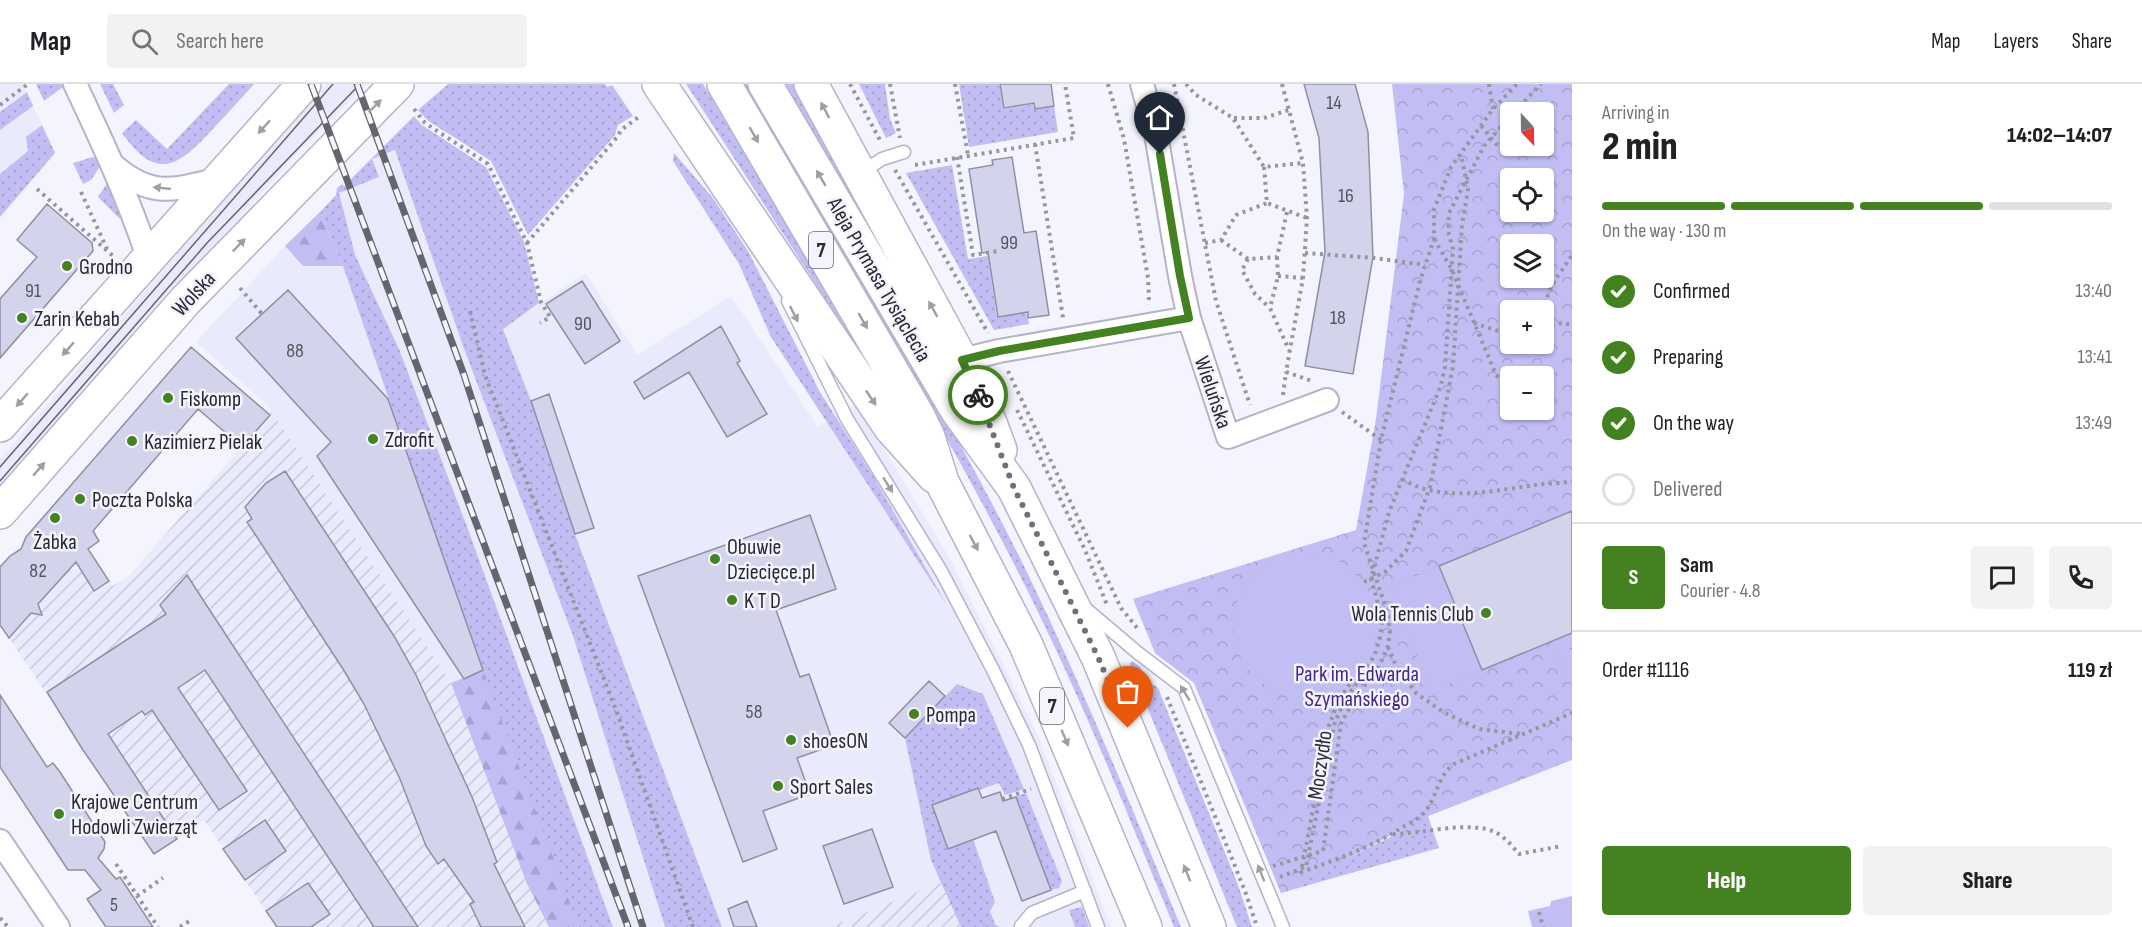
<!DOCTYPE html>
<meta charset="utf-8">
<style>
body{margin:0;font-family:"Sofia Sans Condensed",sans-serif;background:#f2f2f2;color:#202124;height:100vh;display:flex;flex-direction:column;font-size:22px;white-space:nowrap}
*{box-sizing:border-box;margin:0}
p{font-size:20px;color:#757577}
.icon{flex:none;width:33px;height:33px;fill:none;stroke:currentColor;stroke-width:2;stroke-linecap:round;stroke-linejoin:round}
.map{position:relative;flex:1;overflow:hidden}
.drawer{display:flex;flex-direction:column;background:#fff;width:570px}
.drawer>*{flex:none}
.needle{width:39px;rotate:158deg}
.controls{position:absolute;left:1500px;top:18px;display:grid;gap:12px}
.controls a{display:grid;place-items:center;width:54px;height:54px;border-radius:6px;background:#fff;box-shadow:0 2px 4px #0004;font-size:30px}
.pin{position:absolute;display:grid;place-items:center;width:51px;height:51px;color:#fff;margin:-62px -26px;border-radius:50% 50% 50% 0;rotate:-45deg;box-shadow:0 0 6px #0007}
.pin .icon{rotate:45deg}
.courier{position:absolute;display:grid;place-items:center;width:60px;height:60px;margin:-30px;border:4px solid #438121;border-radius:50%;background:#fff;color:#222;box-shadow:0 2px 8px #0007}
.overview em{font-style:normal;font-weight:800}
.overview div{display:flex;flex-direction:column-reverse}
.overview{display:flex;align-items:center;justify-content:space-between;height:102px;padding:0 30px}
h1{font-size:39px;font-weight:800;line-height:45px}
.bar{display:grid;grid-template-columns:repeat(4,1fr);gap:9px 6px;align-content:center;height:72px;padding:0 30px}
.bar i{height:8px;border-radius:4px;background:#e0e0e0}
.bar .active{background:#438121}
.bar p{grid-column:span 4}
.line{display:flex;align-items:center;gap:15px;padding:0 30px;border-top:2px solid #e0e0e0}
.line div{flex:1}
.round{display:grid;place-items:center;flex:none;width:63px;height:63px;border-radius:6px;background:#f2f2f2}
ol{padding:0 30px;list-style:none}
li{display:flex;align-items:center;gap:18px;height:66px}
li p{margin-inline-start:auto}
li .icon{padding:6px;border-radius:50%;background:#438121;color:#fff;stroke-width:4}
li:last-child{color:#757577}
li i{width:33px;height:33px;border:3px solid #e0e0e0;border-radius:50%}
.cta{display:flex;gap:12px;margin-top:auto;padding:12px 30px}
.cta a{flex:1;height:69px;border-radius:6px;background:#438121;color:#fff;font-size:24px;font-weight:800;line-height:69px;text-align:center}
.cta a+a{background:#f2f2f2;color:#202124}
header{display:flex;align-items:center;gap:36px;box-sizing:border-box;height:84px;padding:0 30px;background:#fff;border-bottom:2px solid #e0e0e0}
header strong{font-size:28px}
nav{display:flex;gap:33px;margin-inline-start:auto;font-size:21px}
.search{width:420px;height:54px;background:#f2f2f2;display:flex;align-items:center;gap:15px;box-sizing:border-box;padding:0 21px;border-radius:6px;color:#757577;font-size:22px}
main{display:flex;flex:1;min-height:0}
.map>svg:first-child{display:block}
</style>
<header>
<strong>Map</strong>
<div class="search"><svg class="icon" aria-label="search" viewBox="0 0 24 24"><circle cx="10" cy="10" r="6"/><path d="M15 15l6 6"/></svg>Search here</div>
<nav><a>Map</a><a>Layers</a><a>Share</a></nav>
</header>
<main>
<div class="map">
<svg width="1572" height="843" viewBox="0 0 1572 843">
<defs>
<pattern id="industrial-furrows" width="10" height="10" patternUnits="userSpaceOnUse" patternTransform="scale(1.5)"><rect width="10" height="10" fill="#eaeafd"/><path d="M-1 1l2-2M0 10L10 0M9 11l2-2" fill="none" stroke="#c9c9d9"/></pattern>
<pattern id="grass-dots" width="8" height="8" patternUnits="userSpaceOnUse" patternTransform="scale(1.5)"><rect width="8" height="8" fill="#c0bef3"/><path d="M2 2h.1M6 6h.1" fill="none" stroke="#a5a3d1" stroke-width="1.8" stroke-linecap="round"/></pattern>
<pattern id="forest-firs" width="22" height="20" patternUnits="userSpaceOnUse" patternTransform="scale(1.5)"><rect width="22" height="20" fill="#c0bef3"/><path d="M5 1l3.5 6h-7zM16 11l3.5 6h-7z" fill="#a5a3d1"/></pattern>
<pattern id="park-crowns" width="20" height="18" patternUnits="userSpaceOnUse" patternTransform="scale(1.5)"><rect width="20" height="18" fill="#c0bef3"/><path d="M2 6a3 3 0 1 1 6 0M12 15a3 3 0 1 1 6 0" fill="none" stroke="#a5a3d1"/></pattern>
</defs>
<rect width="100%" height="100%" fill="#f4f4fe"/>
<!-- built -->
<path fill="#eaeafd" d="M0 0H23L55 69 0 133Z
M327 0H367L297 70 115 271 0 405V375L265 68Z
M396 66 463 262 573 552 665 843H549L527 800 451 599 267 321 196 258 285 162 303 182 340 113 339 108 378 93 372 75Z
M586 189 637 271 731 212 818 343 857 320 948 471 1002 579 1039 654 1111 843H722L575 450 531 317 502 245Z"/>
<!-- industrial -->
<path fill="url(#industrial-furrows)" d="M272 328 451 599 527 800 549 843H277L204 736 154 770 9 554 69 486 76 485 78 483 76 477 87 465 112 502 129 492Z
M958 792 978 843H829Z"/>
<!-- grass -->
<path fill="url(#grass-dots)" d="M36 0H61L63 3 44 17Z
M100 0H113L124 21 114 29Z
M229 0H254C240 16 225 32 210 48 175 86 155 95 122 49L136 36 167 65Z
M448 0H605L607 3 612 1 633 32 618 41 615 51 528 151 491 77 427 36 418 26Z
M686 0H703L878 296Z
M738 0H748C842 158 941 315 1023 480 1081 599 1131 721 1181 843H1174C1124 721 1075 598 1014 480 930 316 832 159 738 0Z
M779 0H798L965 310Z
M859 0H885L890 35 896 49 886 54Z
M959 0H999L1004 25 1033 20 1034 25 1054 22 1058 48 969 63Z
M27 8 33 22 0 46V28Z
M414 32 422 41 486 83 524 158 539 219 503 245 531 317 575 450 722 843H665L573 552 463 262 395 66 372 75 379 93 339 109 355 171 399 265 466 440 613 843H579C492 626 420 403 343 182L320 128 336 111 337 104 342 100 344 102Z
M42 41 55 69 0 133V90L28 67 26 53Z
M674 69 713 114 748 167 820 308 875 395 948 523 771 253 739 180 673 77Z
M93 73 96 74 101 81 91 96 83 100 73 79Z
M952 81 968 175 988 172 997 233 1026 228 1029 240 994 246 906 89Z
M108 98 124 131 122 134H119L98 113Z
M1132 577 1140 583 1145 595 1158 604 1237 798 1252 843H1237L1130 581Z
M957 600 983 610 1024 705 1005 711 999 699 979 706 977 704 932 721 948 764 973 755 995 818 990 827 995 840 999 843H961L931 776 905 654Z
M1572 636V676L1428 732 1439 764 1281 809 1277 799 1343 776 1389 754Z
M1026 709 1062 797 1059 804 1051 806 1016 713Z
M1082 823 1089 843H1075L1069 826Z"/>
<!-- forest -->
<path fill="url(#forest-firs)" d="M320 128 343 182H303L285 162Z
M483 586 579 843H549L527 800 451 599Z"/>
<!-- park -->
<path fill="url(#park-crowns)" fill-rule="evenodd" d="M1392 0H1572V675L1428 732 1281 809 1194 599 1155 569 1133 515 1356 446 1376 335 1404 110ZM1510 28H1544V62H1510ZM1510 94H1544V128H1510ZM1510 160H1544V194H1510ZM1510 226H1544V260H1510ZM1510 292H1544V326H1510Z"/>
<!-- pitch -->
<path fill="#c0bef3" d="M1572 427V603L1552 557 1432 607 1389 503Z
M1233 541a72 72 0 1 1 144 0a72 72 0 1 1-144 0Z
M1572 812V843H1532L1528 827 1550 822 1551 817Z"/>
<!-- building -->
<path fill="#d4d3ec" stroke="#8f8ea5" stroke-width="1.5" d="M1000 0H1051L1054 22 1035 25 1034 19 1004 24Z
M1304 0H1355L1368 48 1373 173 1353 290 1305 282 1325 168 1319 54Z
M1012 73 1024 149 1036 147 1049 231 1028 234V228L998 233 988 168 982 169 969 85 993 81 992 76Z
M47 120 92 159 93 167 0 274V215L37 173 17 156Z
M582 197 620 257 585 280 546 220Z
M288 206 388 315 483 586 464 595 317 372 331 358 236 254Z
M721 242 740 277 737 279 767 330 727 353 689 288 644 315 634 298Z
M191 263 270 331 242 363 198 325 93 447 99 457 88 465 109 497 94 507 76 478 38 520 42 531 31 529 9 554 0 541V483L10 472 21 465 26 453Z
M549 310 594 444 575 450 531 317Z
M285 387 394 552 416 591 472 713 497 778 494 780 525 843H481L470 820 474 818 444 775 438 780 426 762 400 695 364 620 343 585 247 438 252 435 245 423 266 399Z
M1572 427V549L1482 586 1439 482Z
M810 431 836 505 776 526 800 593 809 590 834 661 797 674 810 710 763 727 777 765 743 778 638 492Z
M187 491 207 522 418 843H374L205 586 178 604 247 707 219 726 152 626 145 631 142 627 108 650 177 755 154 770 81 663 47 608 166 530 160 521Z
M929 597 945 612 905 654 889 639Z
M0 611 47 683 53 679 60 688 105 758 104 765 98 774 116 795 120 793 153 843H106L87 815 101 806 85 786H68L0 683Z
M978 704 982 714 1000 708 1003 717 1016 713 1051 806 1022 817 996 747 948 765 932 721Z
M265 736 286 767 245 796 223 765Z
M872 745 893 803 844 820 823 762Z
M308 799 330 830 311 843H277L266 827Z
M747 817 757 843H734L728 825Z"/>
<g fill="none" stroke-linecap="round" stroke-linejoin="round">
<!-- service casing -->
<g stroke="#b4b3cb" stroke-width="15">
<path id="service" d="M862 88 882 75 904 68
M788 217 847 335 941 487 993 586 1029 661 1098 843
M1085 524 1138 569 1184 604 1283 843
M1021 842 1032 829 1085 807"/>
</g>
<!-- minor casing -->
<g stroke="#b4b3cb" stroke-width="26">
<path id="minor" d="M75 0C102 57 128 113 148 173
M1142 0 1156 50 1180 192 1189 234 1228 353 1327 316
M114 82C152 114 172 106 216 96
M962 276 999 267 1189 234
M0 757 58 843"/>
</g>
<!-- secondary casing -->
<g stroke="#b4b3cb" stroke-width="36">
<path id="secondary" d="M0 341 304 0
M0 428 186 216 397 0"/>
</g>
<!-- primary casing -->
<g stroke="#b4b3cb" stroke-width="36">
<path id="primary" d="M659 0 891 344 934 392
M724 0 918 332 928 353 942 398 1026 561 1145 843
M765 0 957 326 1014 404 1098 573 1209 843
M811 0 965 283 990 339 1000 366"/>
</g>
<!-- path -->
<path stroke="#9696a0" stroke-width="4" stroke-dasharray="3 4.5" stroke-linecap="butt" d="M850 0 881 58
M890 0 900 54
M955 0 968 71
M1108 0 1124 55 1148 194 1149 214 1146 220
M1174 0 1216 217 1250 321
M1186 0 1196 11 1233 34 1264 83 1303 79
M1282 0 1303 79 1307 134 1303 194 1286 288 1312 297
M1489 0 1493 25
M0 21 28 0
M414 25 425 39 488 80 527 159 541 218 550 233 540 239
M1514 28 1541 0
M1234 34H1264L1289 26
M1481 42 1496 60 1516 66
M1035 60 1063 234
M957 73 973 171 998 167
M915 81 1074 54 1065 0
M1264 83 1267 119 1307 134
M895 86 988 249
M37 105 113 172
M81 108 107 165
M1434 155 1452 186 1496 291 1510 306
M1221 156 1248 175 1277 173 1287 128
M527 159 618 52 621 46 640 32
M1205 159 1221 156 1236 131 1267 119
M1305 169 1374 174 1425 181
M1277 173 1278 192 1270 224 1289 266
M1248 175 1242 186 1255 210 1269 223
M1278 192 1303 194
M240 204 262 230
M470 227 485 291 616 626 693 843
M1544 228C1548 200 1558 194 1572 171
M1474 239 1510 251
M1544 242 1562 239 1572 241
M1534 260H1536
M1008 287 1121 524 1138 545
M1283 311 1286 288
M1017 326 1085 466 1107 521
M1342 328 1381 356
M1402 395C1441 419 1492 407 1535 401 1547 399 1559 400 1572 397
M1364 498 1385 488 1406 467 1430 403 1453 282 1462 141 1468 106 1461 70
M1388 563 1397 584 1416 609 1443 628 1479 645 1521 650
M1572 564V565
M1354 594 1338 617 1329 642 1301 788C1336 776 1371 763 1403 743 1409 739 1417 736 1422 731 1438 715 1435 695 1454 680L1572 629
M1167 613 1245 807 1257 843
M1002 715 1031 705
M1393 750C1423 750 1469 736 1495 748 1505 753 1512 762 1519 770L1562 762
M116 780 158 843
M1273 782 1323 767 1341 639 1360 606 1377 587 1388 562 1390 547 1387 527 1364 459 1381 356 1420 197 1434 155V125L1451 83 1493 25 1517 0
M1280 793 1306 783 1335 638 1345 616 1366 586 1375 570 1380 553 1382 538 1379 523 1371 495 1389 428 1441 301 1445 283 1453 165 1448 147 1449 129 1484 62 1510 33
M137 812 163 794
M1539 828 1543 843
M0 834 8 843
M180 843 191 836"/>
<!-- service -->
<use href="#service" stroke="#fff" stroke-width="12"/>
<!-- minor -->
<use href="#minor" stroke="#fff" stroke-width="22"/>
<!-- secondary -->
<use href="#secondary" stroke="#fff" stroke-width="33"/>
<!-- primary -->
<use href="#primary" stroke="#fff" stroke-width="33"/>
<!-- tram -->
<path stroke="#66656f" stroke-width="1.5" d="M0 383 333 0
M0 397 207 159 360 0"/>
<!-- rail casing -->
<g stroke="#66656f" stroke-width="7">
<path id="rail" d="M311 0 628 843
M357 0 464 291 643 843"/>
</g>
<!-- rail -->
<use href="#rail" stroke="#f4f4fe" stroke-width="4.5" stroke-dasharray="14" stroke-linecap="butt"/>
</g>
<!-- one-way arrows -->
<defs><path id="oneway-solid" d="M-6-.8H1V-3.2L6.5 0L1 3.2V.8H-6Z" transform="scale(1.5)"/></defs>
<g fill="#9f9fa3">
<use href="#oneway-solid" transform="translate(375 22) rotate(-45)"/>
<use href="#oneway-solid" transform="translate(825 26) rotate(-118)"/>
<use href="#oneway-solid" transform="translate(264 43) rotate(132)"/>
<use href="#oneway-solid" transform="translate(754 51) rotate(60)"/>
<use href="#oneway-solid" transform="translate(821 94) rotate(-120)"/>
<use href="#oneway-solid" transform="translate(162 104) rotate(-174)"/>
<use href="#oneway-solid" transform="translate(239 161) rotate(-46)"/>
<use href="#oneway-solid" transform="translate(933 225) rotate(-119)"/>
<use href="#oneway-solid" transform="translate(794 230) rotate(63)"/>
<use href="#oneway-solid" transform="translate(863 237) rotate(60)"/>
<use href="#oneway-solid" transform="translate(68 265) rotate(131)"/>
<use href="#oneway-solid" transform="translate(871 314) rotate(56)"/>
<use href="#oneway-solid" transform="translate(22 316) rotate(131)"/>
<use href="#oneway-solid" transform="translate(39 385) rotate(-49)"/>
<use href="#oneway-solid" transform="translate(888 401) rotate(58)"/>
<use href="#oneway-solid" transform="translate(974 459) rotate(62)"/>
<use href="#oneway-solid" transform="translate(1185 609) rotate(-121)"/>
<use href="#oneway-solid" transform="translate(1065 654) rotate(67)"/>
<use href="#oneway-solid" transform="translate(1187 789) rotate(-112)"/>
<use href="#oneway-solid" transform="translate(1261 789) rotate(-112)"/>
</g>
<g fill="none" stroke-linecap="round" stroke-linejoin="round">
<!-- done -->
<path stroke="#71707a" stroke-width="6" stroke-dasharray="0 10.8" d="M978 311 1014 404 1098 573 1128 644"/>
<!-- route -->
<path stroke="#438121" stroke-width="8" d="M978 311 962 276 999 267 1189 234 1180 192 1160 70"/>
</g>
<!-- markers -->
<g fill="#438121" stroke="#f4f4fe" stroke-width="2">
<circle cx="67" cy="182" r="6"/>
<circle cx="22" cy="234" r="6"/>
<circle cx="168" cy="314" r="6"/>
<circle cx="373" cy="355" r="6"/>
<circle cx="132" cy="357" r="6"/>
<circle cx="80" cy="415" r="6"/>
<circle cx="55" cy="434" r="6"/>
<circle cx="715" cy="475" r="6"/>
<circle cx="732" cy="516" r="6"/>
<circle cx="1486" cy="529" r="6"/>
<circle cx="914" cy="630" r="6"/>
<circle cx="791" cy="656" r="6"/>
<circle cx="778" cy="702" r="6"/>
<circle cx="59" cy="730" r="6"/>
</g>
<g text-anchor="middle" stroke-width="5" stroke-linejoin="round" paint-order="stroke">
<!-- number labels -->
<g font-size="20" fill="#545461">
<text x="1334" y="25">14</text>
<text x="1346" y="118">16</text>
<text x="1009" y="165">99</text>
<text x="33" y="213">91</text>
<text x="1338" y="240">18</text>
<text x="583" y="246">90</text>
<text x="295" y="273">88</text>
<text x="38" y="493">82</text>
<text x="754" y="634">58</text>
<text x="114" y="827">5</text>
</g>
<!-- shield labels -->
<g fill="#f4f4fe" stroke="#676670" stroke-width="1.5">
<rect x="809" y="148" width="24" height="36" rx="4.5"/>
<rect x="1040" y="604" width="24" height="36" rx="4.5"/>
</g>
<g font-size="21" font-weight="bold" fill="#2a2933">
<text x="821" y="173">7</text>
<text x="1052" y="629">7</text>
</g>
<!-- poi labels -->
<g font-size="22" fill="#2a2933" stroke="#f4f4fe" text-anchor="start">
<text x="79" y="190">Grodno</text>
<text x="34" y="242">Zarin Kebab</text>
<text x="180" y="322">Fiskomp</text>
<text x="385" y="363">Zdrofit</text>
<text x="144" y="365">Kazimierz Pielak</text>
<text x="92" y="423">Poczta Polska</text>
<text x="55" y="465" text-anchor="middle">Żabka</text>
<text x="727" y="470">Obuwie<tspan x="727" dy="25">Dziecięce.pl</tspan></text>
<text x="744" y="524">K T D</text>
<text x="1474" y="537" text-anchor="end">Wola Tennis Club</text>
<text x="926" y="638">Pompa</text>
<text x="803" y="664">shoesON</text>
<text x="790" y="710">Sport Sales</text>
<text x="71" y="725">Krajowe Centrum<tspan x="71" dy="25">Hodowli Zwierząt</tspan></text>
</g>
<!-- street labels -->
<g font-size="22" fill="#2a2933" stroke="#f4f4fe">
<text transform="translate(880 195) rotate(60)" y="8">Aleja Prymasa Tysiąclecia</text>
<text transform="translate(193 209) rotate(-47)" y="8">Wolska</text>
<text transform="translate(1214 308) rotate(71)" y="8">Wieluńska</text>
<text transform="translate(1319 681) rotate(-82)" y="8">Moczydło</text>
</g>
<!-- park labels -->
<g font-size="22" fill="#3f288c" stroke="#f4f4fe">
<text x="1357" y="597">Park im. Edwarda<tspan x="1357" dy="25">Szymańskiego</tspan></text>
</g>
</g>
</svg>
<div class="controls">
<a><svg class="needle" viewBox="-14 -14 28 28"><path d="M0-13l5 13h-10z" fill="#e53935"/><path d="M0 13l5-13h-10z" fill="#757577"/></svg></a>
<a><svg class="icon" aria-label="locate" viewBox="0 0 24 24"><circle cx="12" cy="12" r="6"/><path d="M12 2v4M12 18v4M2 12h4M18 12h4"/></svg></a>
<a><svg class="icon" aria-label="layers" viewBox="0 0 24 24"><path d="M12 4l9 5-9 5-9-5zM3 14l9 5 9-5"/></svg></a>
<a>+</a>
<a>−</a>
</div>
<div class="pin" style="left:1128px;top:644px;background:#ea580c"><svg class="icon" aria-label="bag" viewBox="0 0 24 24"><path d="M5 8h14l-1 12H6zM9 8a3 3 0 0 1 6 0"/></svg></div>
<div class="pin" style="left:1160px;top:70px;background:#1f2937"><svg class="icon" aria-label="home" viewBox="0 0 24 24"><path d="M3 11l9-7 9 7M6 9v11h12V9"/></svg></div>
<div class="courier" style="left:978px;top:311px"><svg class="icon" aria-label="bike" viewBox="0 0 24 24"><circle cx="6" cy="16" r="4"/><circle cx="18" cy="16" r="4"/><path d="M6 16l4-8h5l3 8M10 8l3 8H6M13 5h3"/></svg></div>
</div>
<section class="drawer">
<div class="overview"><div><h1>2 min</h1><p>Arriving in</p></div><em>14:02–14:07</em></div>
<div class="bar"><i class="active"></i><i class="active"></i><i class="active"></i><i></i><p>On the way · 130 m</p></div>
<ol>
<li><svg class="icon" aria-label="check" viewBox="0 0 24 24"><path d="M5 12l5 5 9-10"/></svg>Confirmed<p>13:40</p></li>
<li><svg class="icon" aria-label="check" viewBox="0 0 24 24"><path d="M5 12l5 5 9-10"/></svg>Preparing<p>13:41</p></li>
<li><svg class="icon" aria-label="check" viewBox="0 0 24 24"><path d="M5 12l5 5 9-10"/></svg>On the way<p>13:49</p></li>
<li><i></i>Delivered</li>
</ol>
<div class="line" style="height:108px"><b class="round" style="background:#438121;color:#fff">S</b><div><b>Sam</b><p>Courier · 4.8</p></div><a class="round"><svg class="icon" aria-label="chat" viewBox="0 0 24 24"><path d="M4 5h16v11H9l-5 4z"/></svg></a><a class="round"><svg class="icon" aria-label="phone" viewBox="0 0 24 24"><path d="M5 4h4l2 5-3 2q2 4 5 5l2-3 5 2v4C11 20 4 13 5 4z"/></svg></a></div>
<div class="line" style="height:78px"><div>Order #1116</div><b>119 zł</b></div>
<div class="cta"><a>Help</a><a>Share</a></div>
</section>
</main>
